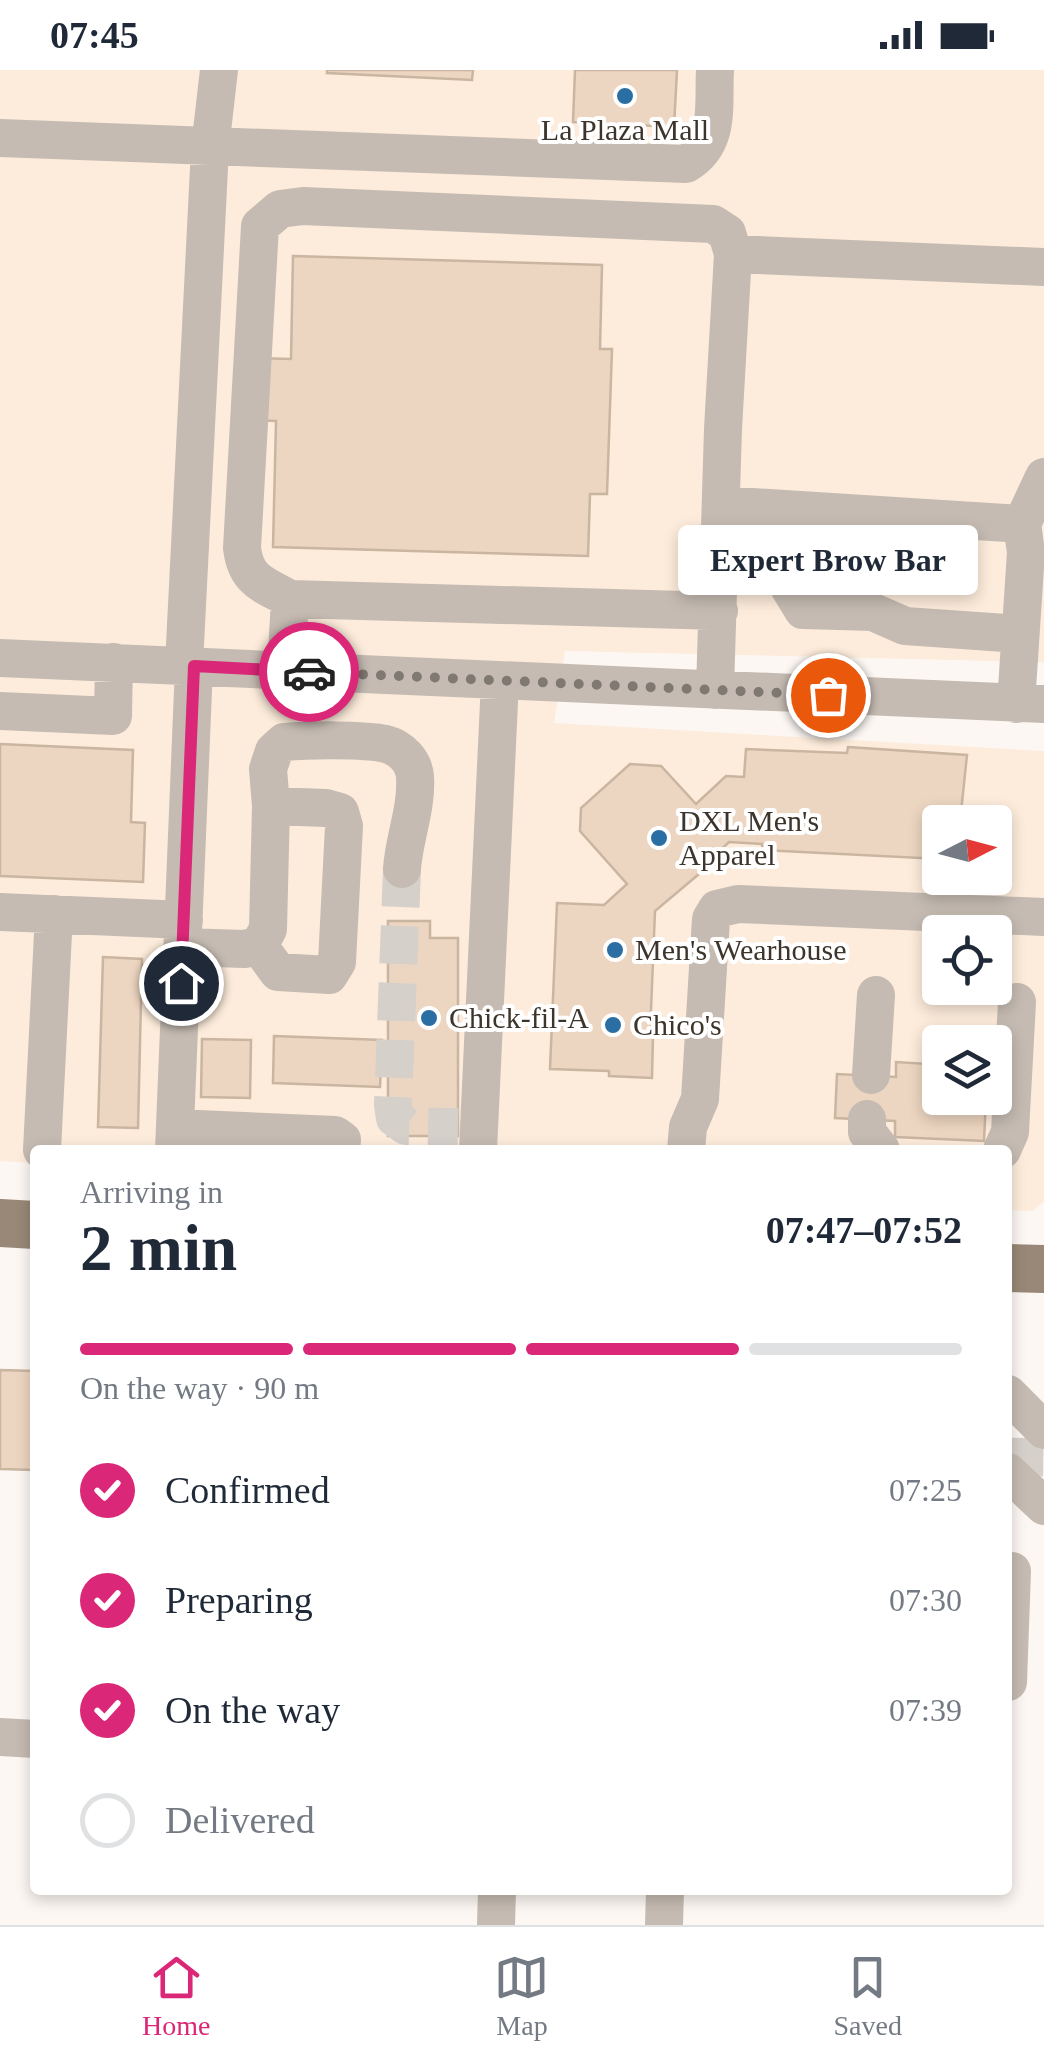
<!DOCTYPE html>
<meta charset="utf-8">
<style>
body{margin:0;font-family:Georgia,serif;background:#f2f2f3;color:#1f2937;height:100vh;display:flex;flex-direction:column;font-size:38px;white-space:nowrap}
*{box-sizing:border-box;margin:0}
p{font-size:32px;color:#747a83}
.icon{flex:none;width:55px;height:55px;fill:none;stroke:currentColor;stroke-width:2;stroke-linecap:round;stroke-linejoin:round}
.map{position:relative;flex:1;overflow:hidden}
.details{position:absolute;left:30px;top:1075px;width:982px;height:750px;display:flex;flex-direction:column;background:#fff;border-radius:10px;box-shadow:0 5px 15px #0003}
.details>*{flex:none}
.needle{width:65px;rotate:84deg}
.fabs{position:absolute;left:922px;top:735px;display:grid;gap:20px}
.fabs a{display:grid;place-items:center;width:90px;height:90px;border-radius:10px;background:#fff;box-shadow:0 5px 15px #0003;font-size:50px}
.pin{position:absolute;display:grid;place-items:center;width:85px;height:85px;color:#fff;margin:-42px;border:5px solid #fff;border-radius:50%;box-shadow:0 2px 10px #0007}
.courier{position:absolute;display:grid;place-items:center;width:100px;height:100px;margin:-50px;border:8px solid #db2777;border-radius:50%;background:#fff;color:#222;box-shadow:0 2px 12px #0007}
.bubble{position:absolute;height:70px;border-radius:10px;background:#fff;box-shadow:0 5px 15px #0003;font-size:32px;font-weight:600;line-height:70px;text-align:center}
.overview em{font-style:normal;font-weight:600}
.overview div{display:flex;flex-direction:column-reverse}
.overview{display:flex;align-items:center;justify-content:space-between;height:170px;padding:0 50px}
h1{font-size:65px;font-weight:600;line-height:75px}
.bar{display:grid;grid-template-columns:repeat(4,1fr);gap:15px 10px;align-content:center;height:120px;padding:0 50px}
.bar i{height:12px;border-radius:8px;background:#e0e1e3}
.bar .current{background:#db2777}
.bar p{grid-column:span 4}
ol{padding:0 50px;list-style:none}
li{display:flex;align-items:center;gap:30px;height:110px}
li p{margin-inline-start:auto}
li .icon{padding:10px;border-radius:50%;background:#db2777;color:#fff;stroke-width:4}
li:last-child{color:#747a83}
li i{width:55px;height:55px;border:5px solid #e0e1e3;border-radius:50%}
.status{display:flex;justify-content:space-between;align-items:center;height:70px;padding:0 50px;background:#fff;direction:ltr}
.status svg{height:28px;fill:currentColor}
.dock{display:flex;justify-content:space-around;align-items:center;height:140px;border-top:2px solid #e0e1e3;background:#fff;font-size:28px;color:#747a83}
.dock a{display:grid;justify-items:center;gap:5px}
.dock .current{color:#db2777}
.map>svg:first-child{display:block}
</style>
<div class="status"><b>07:45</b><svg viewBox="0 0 49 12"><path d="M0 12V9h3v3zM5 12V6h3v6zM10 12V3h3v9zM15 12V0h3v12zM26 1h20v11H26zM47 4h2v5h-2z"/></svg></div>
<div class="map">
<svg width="1044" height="1855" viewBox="0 0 1044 1855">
<rect width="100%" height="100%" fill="#fcf7f3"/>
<!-- built -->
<path fill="#fdecdb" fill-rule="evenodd" d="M0 0H1044V592L565 581 554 653 1044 681V1131L1033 1141 1008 1140V1080H35V1093L0 1091ZM940 752H995V808H940ZM940 862H995V918H940ZM940 972H995V1028H940Z"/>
<!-- building -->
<path fill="#edd6c1" stroke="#cab5a1" stroke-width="2.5" d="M327 0H473L472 10 327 3Z
M575 0H677L674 57 573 52Z
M293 186 602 195 600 279H612L607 424H590L588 486 273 477 276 351 252 350 253 288 291 289Z
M0 674 133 680 131 752 145 753 143 812 0 806Z
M848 677 967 685 960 752H940V789L762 780V774L729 772 709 791 712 793 655 841 650 965H653L652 1008 609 1006V1001L550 999 557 833 604 835 627 814 580 761 581 738 630 694 661 696 696 734 726 706 744 707 746 679 847 683Z
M388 851H430V868H458V1066H388Z
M103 887 142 889 138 1058 98 1057Z
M274 966 382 970 380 1017 273 1013Z
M202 969 251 970 250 1028 201 1027Z
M927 987H940V1028H986L984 1071 895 1067V1051L835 1048 837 1004 896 1007V992L927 994Z
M0 1300 35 1301V1465V1400L0 1399Z"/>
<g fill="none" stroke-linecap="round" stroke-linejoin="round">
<!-- minor-tunnel -->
<path stroke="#d6d0cb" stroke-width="38" stroke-dasharray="38 19" stroke-linecap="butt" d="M402 799 393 1035 395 1048 406 1056 458 1057
M1024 1406 1025 1356"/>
<!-- minor -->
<path stroke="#c5bbb2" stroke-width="38" d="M0 68 686 94C721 73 713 37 715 0
M721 435 1022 454
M773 457 790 473 789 517 803 540 873 542 905 556 1020 564
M719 541 290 529C263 514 246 511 242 478L260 156 280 139 303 136 713 154 727 163 733 184 1044 197
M0 588 1044 634
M184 595 210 78 219 0
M286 601 290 529
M715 620 723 359 733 184
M1016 634 1026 482 1022 454 1044 407
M0 641 113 646 114 592
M0 842 184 850
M259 876 278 902 329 905 337 892 344 756 340 742 326 738 271 736
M183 877 244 879 259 876 268 859 271 736 268 699 274 681 284 672C308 670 363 669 386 674 401 678 414 691 415 707 417 739 404 768 402 799
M871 1005 876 925
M867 1049V1062L881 1080
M175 1058 335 1065 342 1070 341 1080
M42 1080 54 844
M174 1080 194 596
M478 1080 500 611
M686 1080 688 1057 700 1029 711 849 717 839 738 834 1044 847
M1002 1080 1010 1062 1017 932
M1008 1324 1044 1360
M1008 1402 1044 1436
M1008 1501H1012L1008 1612
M0 1667 35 1669
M496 1855 497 1820
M664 1855 665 1820"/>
<!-- major -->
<path stroke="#987" stroke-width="48" d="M0 1153 35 1155
M1008 1198 1044 1199"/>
</g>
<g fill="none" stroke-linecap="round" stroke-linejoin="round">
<!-- done -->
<path stroke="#807972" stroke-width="10" stroke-dasharray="0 18" d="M309 602 828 625"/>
<!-- route -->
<path stroke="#db2777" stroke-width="12" d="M181 913 194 596 309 602"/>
</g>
<!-- markers -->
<g fill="#2a6ea3" stroke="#fff" stroke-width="4">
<circle cx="625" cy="26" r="10"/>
<circle cx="659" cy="768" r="10"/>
<circle cx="615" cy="880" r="10"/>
<circle cx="429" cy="948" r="10"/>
<circle cx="613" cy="955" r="10"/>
</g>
<g text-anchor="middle" stroke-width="8" stroke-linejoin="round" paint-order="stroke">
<!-- poi labels -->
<g font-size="30" fill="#3d352c" stroke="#fff" text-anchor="start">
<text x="625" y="70" text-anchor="middle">La Plaza Mall</text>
<text x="679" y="761">DXL Men's<tspan x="679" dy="34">Apparel</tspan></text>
<text x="635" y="890">Men's Wearhouse</text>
<text x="449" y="958">Chick-fil-A</text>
<text x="633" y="965">Chico's</text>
</g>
</g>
</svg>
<div class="fabs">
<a><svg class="needle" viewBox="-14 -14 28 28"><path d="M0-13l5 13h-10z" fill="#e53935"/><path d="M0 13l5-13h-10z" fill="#747a83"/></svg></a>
<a><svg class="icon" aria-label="locate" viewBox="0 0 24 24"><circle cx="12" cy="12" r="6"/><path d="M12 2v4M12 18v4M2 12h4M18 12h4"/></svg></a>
<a><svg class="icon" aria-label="layers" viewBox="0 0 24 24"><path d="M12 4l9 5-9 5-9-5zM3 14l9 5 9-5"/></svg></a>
</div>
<div class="pin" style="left:828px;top:625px;background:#ea580c"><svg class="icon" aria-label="bag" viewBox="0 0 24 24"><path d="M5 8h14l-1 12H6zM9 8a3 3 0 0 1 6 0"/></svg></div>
<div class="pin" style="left:181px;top:913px;background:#1f2937"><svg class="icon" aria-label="home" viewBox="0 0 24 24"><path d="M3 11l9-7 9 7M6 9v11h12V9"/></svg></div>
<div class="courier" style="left:309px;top:602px"><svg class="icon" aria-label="car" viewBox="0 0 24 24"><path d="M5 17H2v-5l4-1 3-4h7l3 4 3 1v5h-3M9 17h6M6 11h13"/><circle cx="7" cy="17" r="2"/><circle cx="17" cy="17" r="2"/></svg></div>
<div class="bubble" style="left:678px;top:455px;width:300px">Expert Brow Bar</div>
<section class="details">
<div class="overview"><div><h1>2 min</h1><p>Arriving in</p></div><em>07:47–07:52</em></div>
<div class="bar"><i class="current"></i><i class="current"></i><i class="current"></i><i></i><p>On the way · 90 m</p></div>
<ol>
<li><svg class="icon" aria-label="check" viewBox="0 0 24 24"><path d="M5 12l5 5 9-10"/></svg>Confirmed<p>07:25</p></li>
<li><svg class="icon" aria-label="check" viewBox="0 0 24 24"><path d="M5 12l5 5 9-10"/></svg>Preparing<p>07:30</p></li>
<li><svg class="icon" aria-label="check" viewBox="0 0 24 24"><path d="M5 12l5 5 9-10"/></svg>On the way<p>07:39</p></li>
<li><i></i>Delivered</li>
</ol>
</section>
</div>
<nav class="dock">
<a class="current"><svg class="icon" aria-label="home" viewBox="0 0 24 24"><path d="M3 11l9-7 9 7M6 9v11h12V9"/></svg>Home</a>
<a><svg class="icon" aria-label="map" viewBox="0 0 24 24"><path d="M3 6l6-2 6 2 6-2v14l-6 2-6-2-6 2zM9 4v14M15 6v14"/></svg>Map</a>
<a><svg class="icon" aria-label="saved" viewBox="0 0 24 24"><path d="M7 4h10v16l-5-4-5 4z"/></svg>Saved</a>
</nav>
